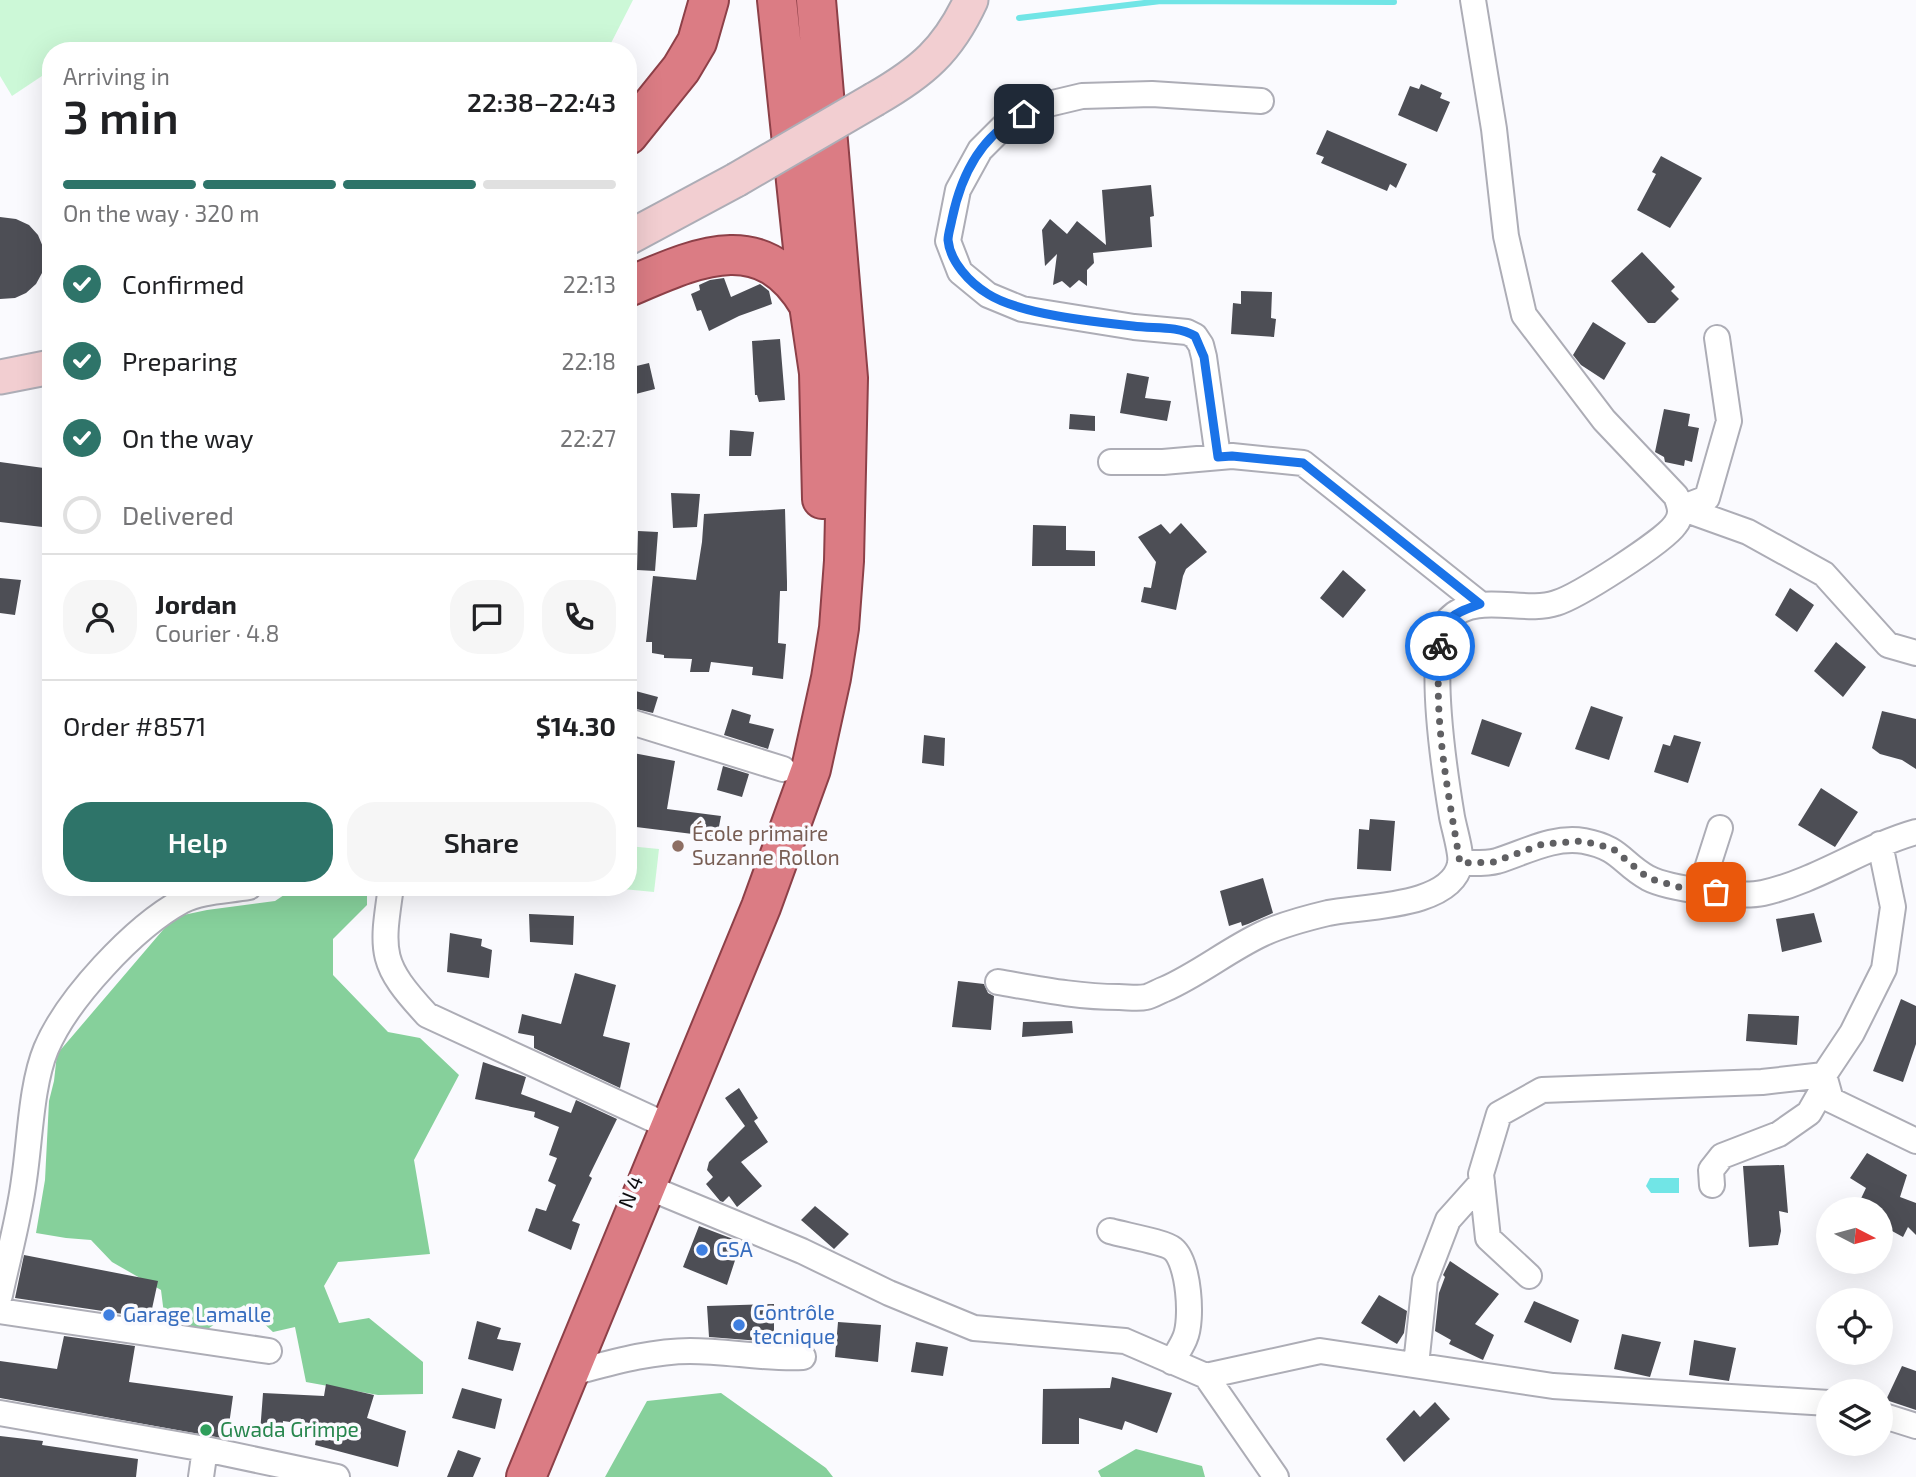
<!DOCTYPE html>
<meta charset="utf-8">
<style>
body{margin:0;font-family:"Exo 2",sans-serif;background:#f6f6f6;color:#202124;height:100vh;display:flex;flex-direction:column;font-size:26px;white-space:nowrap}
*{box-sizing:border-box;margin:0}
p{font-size:23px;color:#757577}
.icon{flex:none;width:38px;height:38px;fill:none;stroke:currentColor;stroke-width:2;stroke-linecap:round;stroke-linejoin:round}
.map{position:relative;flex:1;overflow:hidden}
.drawer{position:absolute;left:42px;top:42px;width:595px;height:854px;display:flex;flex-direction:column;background:#fff;border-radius:28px;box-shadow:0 7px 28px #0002}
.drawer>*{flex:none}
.needle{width:46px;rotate:96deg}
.tools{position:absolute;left:1816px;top:1197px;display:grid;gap:14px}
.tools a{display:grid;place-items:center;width:77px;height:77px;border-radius:50%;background:#fff;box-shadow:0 7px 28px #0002;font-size:35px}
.pin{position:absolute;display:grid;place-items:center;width:60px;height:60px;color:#fff;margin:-30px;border-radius:14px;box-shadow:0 4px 10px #0006}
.courier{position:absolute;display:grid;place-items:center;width:70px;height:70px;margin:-35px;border:5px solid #1a73e8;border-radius:50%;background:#fff;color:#222;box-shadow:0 2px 9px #0007}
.overview em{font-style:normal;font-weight:600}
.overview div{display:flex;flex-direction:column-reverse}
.overview{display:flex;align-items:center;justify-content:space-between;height:119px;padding:0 21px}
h1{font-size:46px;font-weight:600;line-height:52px}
.bar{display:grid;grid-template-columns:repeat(4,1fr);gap:10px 7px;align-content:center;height:84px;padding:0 21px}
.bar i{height:9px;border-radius:5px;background:#e0e0e0}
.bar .current{background:#2e7469}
.bar p{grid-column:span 4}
.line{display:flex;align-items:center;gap:18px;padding:0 21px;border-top:2px solid #e0e0e0}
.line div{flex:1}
.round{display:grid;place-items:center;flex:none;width:74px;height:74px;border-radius:28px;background:#f6f6f6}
ol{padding:0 21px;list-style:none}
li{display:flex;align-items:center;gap:21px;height:77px}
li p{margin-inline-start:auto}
li .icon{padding:7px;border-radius:50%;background:#2e7469;color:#fff;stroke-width:4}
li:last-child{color:#757577}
li i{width:38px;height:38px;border:4px solid #e0e0e0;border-radius:50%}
.button{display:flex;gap:14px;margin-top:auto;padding:14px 21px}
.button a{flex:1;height:80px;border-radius:28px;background:#2e7469;color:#fff;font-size:28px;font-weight:600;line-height:80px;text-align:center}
.button a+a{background:#f6f6f6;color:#202124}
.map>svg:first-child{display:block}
</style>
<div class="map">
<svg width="1916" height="1477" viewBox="0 0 1916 1477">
<rect width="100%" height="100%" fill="#fafafe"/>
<!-- green -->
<path fill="#ccf8d7" d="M0 0H633L607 51H51V70L12 96 0 76Z
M628 846 659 849 654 892 602 887H628Z"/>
<!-- forest -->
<path fill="#86d09b" d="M296 887H367V905L333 939V975L388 1032 420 1038 459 1075 414 1160 430 1254 338 1262 324 1286 339 1323 369 1318 423 1362V1394L378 1395 306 1382 295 1327 273 1332 244 1305 203 1332 165 1322 161 1290 112 1262 91 1240 66 1238 36 1233 45 1180 49 1101 54 1081 57 1054 174 917 207 910 275 901Z
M721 1393 826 1468 833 1477H605L647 1401Z
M1136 1449 1202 1466 1205 1477H1101L1098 1471Z"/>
<!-- water -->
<path fill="#71e5e6" d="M1650 1178H1679V1193H1651L1646 1186Z"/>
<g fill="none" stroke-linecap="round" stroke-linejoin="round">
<!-- stream -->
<path stroke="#71e5e6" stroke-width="6" d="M1019 18 1161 1 1394 2"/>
</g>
<!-- building -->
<path fill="#4d4e55" d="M1421 84 1442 93 1440 98 1450 102 1437 132 1398 115 1410 86 1419 89Z
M1327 130 1407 164 1396 188 1390 184 1387 191 1321 163 1324 157 1316 154Z
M1661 156 1702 178 1670 228 1637 210 1656 174 1652 172Z
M1151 185 1154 216 1150 217 1152 247 1093 253 1094 263 1087 270V286L1079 280 1070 288 1062 281 1053 285 1057 254 1045 266 1042 230 1050 219 1067 234 1077 221 1106 245 1102 190Z
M0 217 16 219 29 225 38 235 43 247 45 260 42 273 36 284 26 293 15 298 0 299Z
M1642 252 1675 287 1671 291 1679 299 1655 323H1648L1611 281Z
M724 278 731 297 760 284 769 291 772 304 739 316 709 331 701 310 697 311 691 294 700 290 699 285 710 280Z
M1241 291 1272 292 1271 318 1276 319 1274 337 1231 334 1233 303 1241 304Z
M1593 322 1626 343 1604 380 1581 365 1573 355Z
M780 339 785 400 759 402 757 395H755L752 341Z
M649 363 655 389 628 396V368Z
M1127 373 1149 377 1145 398 1171 401 1167 421 1120 413Z
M1664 409 1690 414 1688 426 1699 428 1692 462 1685 460 1684 466 1665 462 1664 457 1655 452Z
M1070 414 1095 416V431L1069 429Z
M730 430 754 432 751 456H729Z
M0 462 51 469V528L0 522Z
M671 493 700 494 697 527 673 528Z
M785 509 787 582V591H780L778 643 786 644 783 679 752 675 753 667 711 662 709 672H690L692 659 664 658V655L652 653V642H646L653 576 696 580 702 542 704 514Z
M1181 523 1207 552 1186 569 1183 576 1176 610 1141 602 1144 587 1151 588 1156 562 1138 537 1161 524 1170 534Z
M1033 525 1066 526V550L1095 551V566H1032Z
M638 531 658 532 655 571 637 570Z
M1343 570 1366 590 1343 618 1320 598Z
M0 578 21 580 15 615 0 613Z
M1790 588 1814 605 1797 632 1775 615Z
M1836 642 1866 667 1843 697 1814 671Z
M628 689 658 697 653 713 628 707Z
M1591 706 1623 717 1609 760 1575 749Z
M732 709 751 715 749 723 774 729 768 749 724 735Z
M1882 711 1916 719V769L1902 760 1880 754 1872 748Z
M1482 719 1522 733 1509 767 1471 754Z
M924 735 945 738 944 766 922 763Z
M1674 735 1701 742 1688 783 1654 772 1663 744 1670 746Z
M628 752 675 761 667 809 721 816 717 837 628 826V791L632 772 628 771Z
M723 766 749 774 742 797 717 790Z
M1821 788 1858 812 1835 847 1798 825Z
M1370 819 1395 821 1391 871 1357 869 1359 829 1369 830Z
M1263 878 1273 913 1248 924 1242 926 1241 922 1229 926 1220 891Z
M1814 913 1822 942 1782 952 1776 919Z
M529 914 574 916 573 945 530 942Z
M450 933 482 939 481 946 492 950 489 978 447 972Z
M575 973 616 985 603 1036 630 1043 620 1088 534 1048V1036L518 1033 522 1014 561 1024Z
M958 981 984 984 988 993 994 996 991 1030 952 1027Z
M1901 999 1916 1006V1044L1903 1082 1873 1071Z
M1748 1014 1799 1016 1797 1045 1746 1041Z
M1072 1021 1073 1033 1022 1037 1023 1022Z
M483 1062 526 1077 521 1094 571 1113 576 1100 617 1119 589 1176 592 1178 572 1221 580 1224 571 1250 528 1231 536 1208 546 1211 556 1185 548 1181 557 1158 549 1155 559 1127 534 1117 535 1112 475 1099Z
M739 1088 758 1118 754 1121 768 1142 741 1162 762 1186 737 1207 729 1196 723 1202 720 1201 706 1184 713 1177 707 1170 709 1162 745 1126 725 1098Z
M1867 1153 1907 1175 1900 1197 1916 1203V1235L1908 1227 1903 1237 1881 1225V1209H1856L1866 1188 1850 1178Z
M1784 1165 1788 1213 1779 1211 1781 1231 1778 1245 1749 1247 1743 1166Z
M815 1206 849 1234 834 1249 801 1220Z
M699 1226 741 1242 727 1285 683 1267Z
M24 1255 158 1281 150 1318 15 1298Z
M1450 1261 1499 1294 1475 1324 1494 1335 1483 1360 1449 1344 1451 1340 1435 1331 1439 1293 1445 1277 1443 1275Z
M1379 1295 1407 1311 1404 1333 1397 1344 1361 1323Z
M1534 1301 1579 1320 1571 1343 1524 1322Z
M774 1304V1342L709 1337 707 1306Z
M477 1321 501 1328 497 1339 521 1343 513 1371 468 1359Z
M838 1322 881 1325 878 1362 835 1357Z
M1622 1334 1661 1342 1650 1377 1614 1369Z
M64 1336 135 1346 129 1382 233 1396 227 1439 0 1398V1361L57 1369Z
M1694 1340 1736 1348 1729 1381 1689 1375Z
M916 1342 948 1347 943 1376 911 1372Z
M1902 1366 1916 1371V1410L1886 1400Z
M1112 1377 1172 1393 1157 1433 1125 1421 1122 1430 1079 1418V1444H1042L1043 1389 1110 1388Z
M326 1384 374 1395 367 1418 406 1431 398 1467 315 1445 318 1426 283 1421 282 1434 260 1433 263 1393 324 1396Z
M462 1388 502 1399 495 1429 452 1418Z
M1435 1402 1450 1419 1404 1462 1386 1439 1414 1410 1420 1417Z
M0 1436 43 1441 42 1445 138 1459 136 1477H0Z
M458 1450 481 1458 473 1477H447Z"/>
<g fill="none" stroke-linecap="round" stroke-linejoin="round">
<!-- minor casing -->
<g stroke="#adadb6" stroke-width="28">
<path id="minor" d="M1218 457 1204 357 1201 345 1195 336 1187 332 1134 327 1022 309 988 295 960 272 948 241 958 190 980 150 1008 122 1040 106 1082 96 1152 94 1261 101
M1111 462H1163L1232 456 1303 463 1480 604
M1681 508 1748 532 1824 574 1888 645 1916 653
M1681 508 1707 498 1729 421 1717 338
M628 721 783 769
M1880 844 1893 907 1884 969 1852 1033 1824 1075 1831 1100 1916 1141
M1460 863C1472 863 1486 864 1497 861 1526 852 1553 836 1584 841 1621 848 1621 863 1648 878 1669 889 1740 898 1763 893 1817 881 1863 847 1916 832
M391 887C381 954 380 964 427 1015L659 1122
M1693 891 1704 878 1720 828
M998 982C1039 989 1078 997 1119 997 1127 997 1138 999 1146 997 1152 996 1159 991 1165 989 1199 974 1228 950 1262 934 1281 925 1307 918 1328 913 1361 906 1451 908 1460 864 1462 854 1454 828 1452 817 1446 781 1424 645 1449 619 1475 591 1524 614 1556 603 1577 597 1663 542 1675 525 1683 515 1680 506 1676 496L1604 420 1524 315 1506 236 1494 129 1473 0
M645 1186 802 1251 889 1293 974 1328 1125 1341 1206 1376 1320 1351 1553 1386 1829 1403
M1110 1231C1123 1235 1165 1242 1173 1249 1189 1262 1193 1320 1185 1338 1182 1346 1176 1354 1172 1362
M1529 1276 1488 1238 1481 1174 1499 1114 1542 1090 1762 1082 1824 1075 1821 1092 1809 1113 1779 1134 1722 1156 1711 1170 1712 1185
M0 1295C8 1257 19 1219 24 1180 30 1141 31 1085 46 1049 67 999 134 927 182 901 201 891 227 891 249 887
M0 1311 269 1351
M1416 1365 1425 1280 1448 1220 1482 1182
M568 1374C607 1364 649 1351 690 1351 728 1351 765 1359 803 1357
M1206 1376 1276 1477
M0 1413 205 1449 337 1477
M1881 1415 1916 1426
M201 1477 205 1449"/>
</g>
<!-- secondary casing -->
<g stroke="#adadb6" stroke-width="37">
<path id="secondary" d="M875 99C922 72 948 50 971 0
M628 238 736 180
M0 377 51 367"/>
</g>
<!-- trunk casing -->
<g stroke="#8d4048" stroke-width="42">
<path id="trunk" d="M777 0 809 305 819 373 822 499
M628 135 681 69 697 42 709 0
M628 287C696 258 762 225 809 305
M526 1477 761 907 811 769 831 678 839 628 844 561 848 378 816 0"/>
</g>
<!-- minor -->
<use href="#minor" stroke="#fff" stroke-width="24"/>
<!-- secondary -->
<use href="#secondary" stroke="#f2ced1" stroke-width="33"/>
<!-- trunk -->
<use href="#trunk" stroke="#db7c84" stroke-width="38"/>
<!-- secondary-bridge casing -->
<g stroke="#adadb6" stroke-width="37" stroke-linecap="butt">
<path id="secondary-bridge" d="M736 180 875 99"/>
</g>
<!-- secondary-bridge -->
<use href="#secondary-bridge" stroke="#f2ced1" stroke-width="33"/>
</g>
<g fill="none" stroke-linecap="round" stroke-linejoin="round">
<!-- done -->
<path stroke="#606063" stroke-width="7" stroke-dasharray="0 12.6" d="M1440 646C1433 720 1448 791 1460 863L1494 862 1543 844 1582 841 1612 848 1648 878 1693 891 1716 892"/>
<!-- route -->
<path stroke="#1a73e8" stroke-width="9" d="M1024 114C982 134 961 175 952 219 951 225 948 234 948 240 950 262 970 283 988 294 1019 314 1094 322 1133 326 1154 329 1176 325 1195 336L1204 357 1218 457 1232 456 1303 463 1480 604C1453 614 1444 616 1440 646"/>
</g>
<!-- markers -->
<circle fill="#8d6e63" stroke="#fafafe" stroke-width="2.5" cx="678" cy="846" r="7"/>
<g fill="#3f7fe0" stroke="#fafafe" stroke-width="2.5">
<circle cx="702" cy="1250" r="7"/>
<circle cx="109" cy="1315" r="7"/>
<circle cx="739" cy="1325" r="7"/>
</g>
<circle fill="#2e9e5b" stroke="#fafafe" stroke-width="2.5" cx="206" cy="1430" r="7"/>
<g text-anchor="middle" stroke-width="7" stroke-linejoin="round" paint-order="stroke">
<!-- education labels -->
<g font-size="21" fill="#785e54" stroke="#fafafe" text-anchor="start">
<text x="692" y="841">École primaire<tspan x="692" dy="24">Suzanne Rollon</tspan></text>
</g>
<!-- street labels -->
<g font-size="21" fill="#0d0d10" stroke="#fafafe">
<text transform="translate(631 1192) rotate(-68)" y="7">N 4</text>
</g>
<!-- shop labels -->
<g font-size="21" fill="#366cbe" stroke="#fafafe" text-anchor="start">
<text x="716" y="1257">CSA</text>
<text x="753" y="1320">Contrôle<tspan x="753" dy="24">tecnique</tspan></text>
<text x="123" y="1322">Garage Lamalle</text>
</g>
<!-- leisure labels -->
<g font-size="21" fill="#27864d" stroke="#fafafe" text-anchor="start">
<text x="220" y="1437">Gwada Grimpe</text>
</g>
</g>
</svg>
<div class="tools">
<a><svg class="needle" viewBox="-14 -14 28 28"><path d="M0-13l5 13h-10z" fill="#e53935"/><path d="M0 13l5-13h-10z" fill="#757577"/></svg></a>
<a><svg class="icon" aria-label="locate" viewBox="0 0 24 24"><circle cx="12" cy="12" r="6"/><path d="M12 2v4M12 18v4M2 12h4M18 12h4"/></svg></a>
<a><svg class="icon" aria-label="layers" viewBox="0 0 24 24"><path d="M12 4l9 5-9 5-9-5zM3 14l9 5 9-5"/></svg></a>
</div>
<div class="pin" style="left:1716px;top:892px;background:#ea580c"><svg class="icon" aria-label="bag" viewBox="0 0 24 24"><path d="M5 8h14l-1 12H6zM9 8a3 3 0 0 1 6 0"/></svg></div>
<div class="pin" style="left:1024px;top:114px;background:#1f2937"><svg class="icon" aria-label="home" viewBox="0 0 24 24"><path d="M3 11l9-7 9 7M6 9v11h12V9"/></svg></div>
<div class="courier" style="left:1440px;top:646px"><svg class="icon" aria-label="bike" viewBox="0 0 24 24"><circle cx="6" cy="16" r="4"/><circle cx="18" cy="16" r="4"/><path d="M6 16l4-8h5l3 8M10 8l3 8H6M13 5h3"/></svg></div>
<section class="drawer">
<div class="overview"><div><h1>3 min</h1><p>Arriving in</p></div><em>22:38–22:43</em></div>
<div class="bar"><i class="current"></i><i class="current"></i><i class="current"></i><i></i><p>On the way · 320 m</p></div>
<ol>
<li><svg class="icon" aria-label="check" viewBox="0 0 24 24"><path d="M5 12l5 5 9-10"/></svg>Confirmed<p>22:13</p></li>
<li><svg class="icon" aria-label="check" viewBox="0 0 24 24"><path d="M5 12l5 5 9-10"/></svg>Preparing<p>22:18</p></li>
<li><svg class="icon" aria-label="check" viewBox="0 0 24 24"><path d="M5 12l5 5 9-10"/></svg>On the way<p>22:27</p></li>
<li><i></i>Delivered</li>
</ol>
<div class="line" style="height:126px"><a class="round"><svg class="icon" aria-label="person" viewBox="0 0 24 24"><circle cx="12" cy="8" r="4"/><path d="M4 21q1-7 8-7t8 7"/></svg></a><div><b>Jordan</b><p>Courier · 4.8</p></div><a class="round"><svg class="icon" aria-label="chat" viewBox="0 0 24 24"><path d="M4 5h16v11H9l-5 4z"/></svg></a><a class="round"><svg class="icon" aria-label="phone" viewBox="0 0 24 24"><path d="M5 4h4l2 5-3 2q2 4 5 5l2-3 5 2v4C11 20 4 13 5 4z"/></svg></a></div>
<div class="line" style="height:91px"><div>Order #8571</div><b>$14.30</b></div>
<div class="button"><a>Help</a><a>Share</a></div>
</section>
</div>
